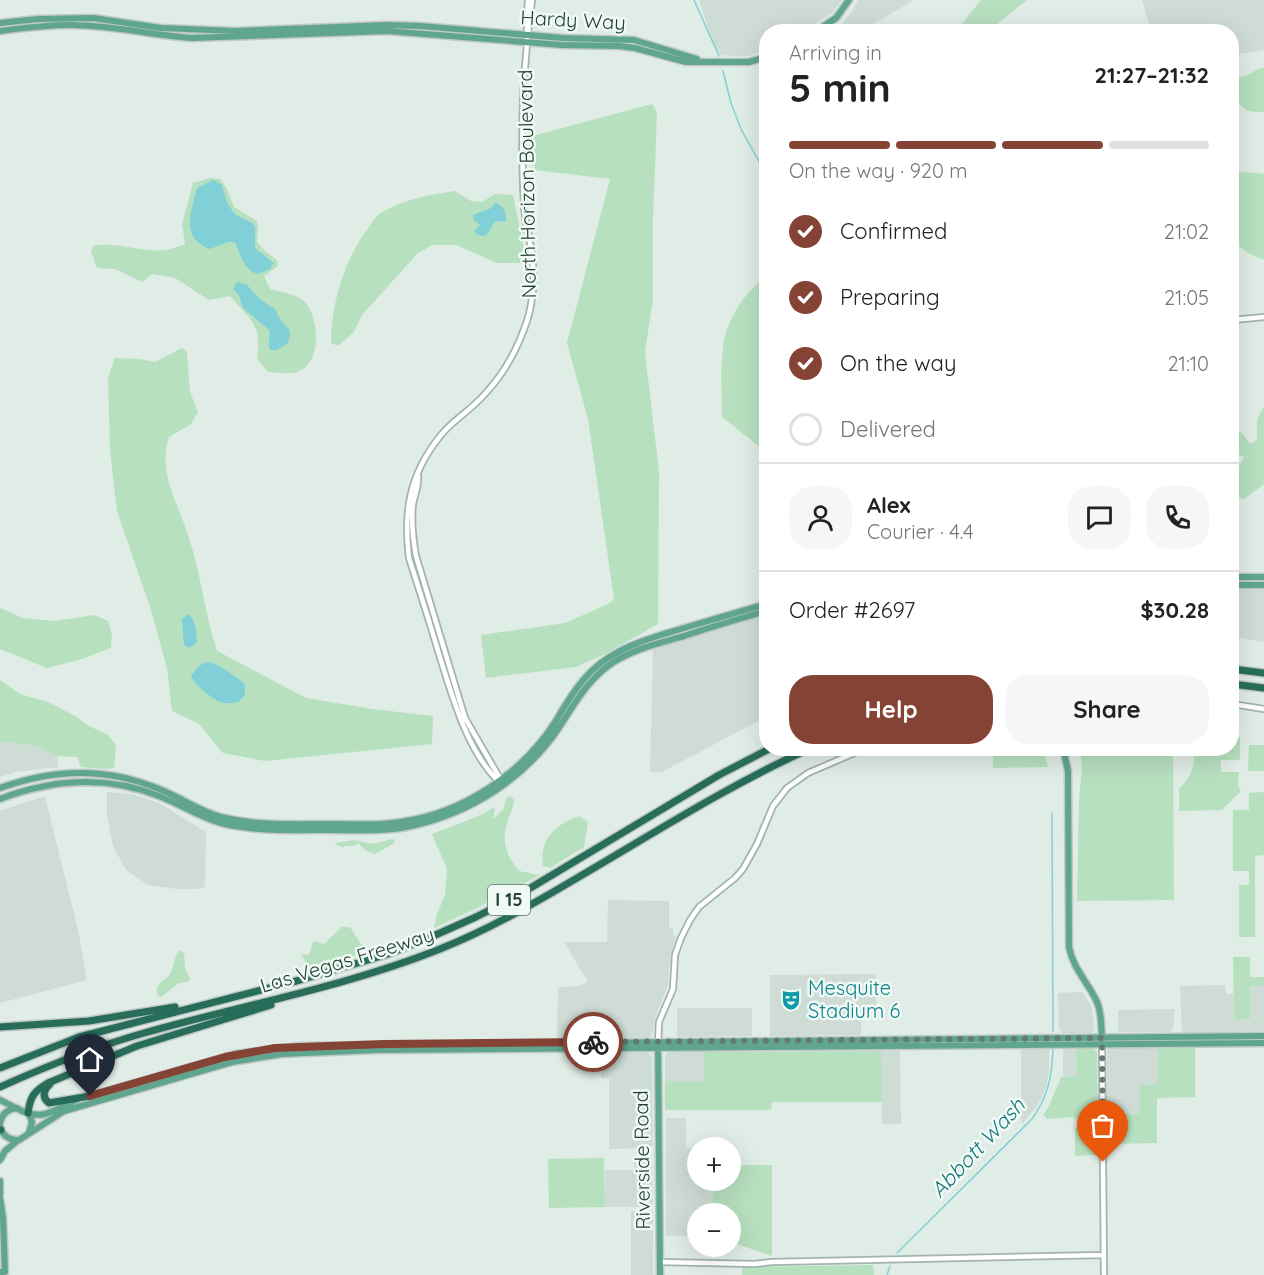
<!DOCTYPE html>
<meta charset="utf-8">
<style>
body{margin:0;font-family:Quicksand,sans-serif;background:#f6f6f6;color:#222;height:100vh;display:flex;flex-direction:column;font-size:22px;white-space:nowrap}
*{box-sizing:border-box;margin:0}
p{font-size:20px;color:#767676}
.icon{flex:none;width:33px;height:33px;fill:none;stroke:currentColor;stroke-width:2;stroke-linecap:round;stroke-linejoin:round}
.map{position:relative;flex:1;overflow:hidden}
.side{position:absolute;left:759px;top:24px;width:480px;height:732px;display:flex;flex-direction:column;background:#fff;border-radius:24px;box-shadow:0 6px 24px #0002}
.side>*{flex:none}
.tools{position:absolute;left:687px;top:1137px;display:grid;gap:12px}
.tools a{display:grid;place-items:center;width:54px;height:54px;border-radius:50%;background:#fff;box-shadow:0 6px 24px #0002;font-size:30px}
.pin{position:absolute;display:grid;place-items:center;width:51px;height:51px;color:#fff;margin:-62px -26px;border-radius:50% 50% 50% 0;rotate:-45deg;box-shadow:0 0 6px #0007}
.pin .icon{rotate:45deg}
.courier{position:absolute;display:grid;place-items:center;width:60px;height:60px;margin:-30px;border:4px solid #854335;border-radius:50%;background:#fff;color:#222;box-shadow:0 2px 8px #0007}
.headline em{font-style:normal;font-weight:700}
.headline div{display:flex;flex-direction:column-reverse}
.headline{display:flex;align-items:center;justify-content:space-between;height:102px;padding:0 30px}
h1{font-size:39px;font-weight:700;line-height:45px}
.bar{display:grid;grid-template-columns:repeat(4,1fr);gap:9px 6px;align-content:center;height:72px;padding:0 30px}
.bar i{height:8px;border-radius:4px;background:#e0e0e0}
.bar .current{background:#854335}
.bar p{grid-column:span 4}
.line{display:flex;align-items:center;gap:15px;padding:0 30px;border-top:2px solid #e0e0e0}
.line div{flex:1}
.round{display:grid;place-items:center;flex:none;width:63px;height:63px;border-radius:24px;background:#f6f6f6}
ol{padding:0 30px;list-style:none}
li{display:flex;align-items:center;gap:18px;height:66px}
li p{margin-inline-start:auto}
li .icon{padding:6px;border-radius:50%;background:#854335;color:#fff;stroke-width:4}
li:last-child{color:#767676}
li i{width:33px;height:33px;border:3px solid #e0e0e0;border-radius:50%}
.action{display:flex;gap:12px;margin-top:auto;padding:12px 30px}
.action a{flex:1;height:69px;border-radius:24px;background:#854335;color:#fff;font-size:24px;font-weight:700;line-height:69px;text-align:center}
.action a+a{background:#f6f6f6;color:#222}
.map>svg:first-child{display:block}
</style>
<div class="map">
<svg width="1264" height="1275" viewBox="0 0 1264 1275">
<rect width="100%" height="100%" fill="#e0ece6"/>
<!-- built -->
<path fill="#cedcd5" d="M699 0H842L832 13 802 31 766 32V51L748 56H733L721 55 714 47Z
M858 0H914L875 23 870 31H831L842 24 851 13Z
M1142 0H1264V50L1232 55V32L1151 31Z
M1232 590H1264V642L1232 637Z
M766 614V717L662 772H650L653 649Z
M0 741 35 746 58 756V767L16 772 0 777Z
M107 792 132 794 159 803 206 832 205 887 198 889H177L148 885 126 870 113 846 107 815Z
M45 796 78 930 87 980 0 1003V811Z
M608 900 669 901V928H673V935L676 937 670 957 668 985 656 1015 653 1031 650 1038 557 1039 558 987 579 986 588 982 564 942H607Z
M876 974V1008L861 1009V1035L770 1036V975Z
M1225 985 1226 994H1233L1234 1019 1250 985H1264V1031L1182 1033 1180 986Z
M1083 992 1092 1008 1094 1030 1091 1033H1062L1059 1029 1058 993Z
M752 1008V1036L677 1037V1008Z
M1175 1009 1173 1029 1170 1032H1118V1010Z
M1109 1048H1158L1157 1085 1140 1114H1107V1051Z
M1049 1049V1070L1046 1088 1037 1106 1023 1123 1021 1121V1049Z
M1063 1049H1076L1077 1077H1063Z
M881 1051H900L901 1124H882Z
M647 1052 652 1057 653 1145 649 1148 609 1149V1078H601V1061H611V1053Z
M669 1052H704V1081H665V1056Z
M666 1118H686V1148H696L698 1180 713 1181V1213L698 1214 697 1236H666Z
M634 1157H652L653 1207H605V1170H634Z
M631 1211H653V1275H631Z"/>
<!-- green -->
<path fill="#b7e0bf" d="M981 0H1027L989 31H956Z
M1232 68 1237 78C1249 77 1253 70 1264 67V112C1259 112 1253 112 1249 111 1234 107 1231 79 1232 68Z
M652 104 657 113 653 220V298L645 352 659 472 658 624 605 654 576 667 486 678 481 635 565 623 610 603 614 599 588 419 567 343 610 179 535 170 532 136Z
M1232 171 1264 174V260L1248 253 1232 240Z
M210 178 220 179 226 187 234 207 257 221 258 228 257 242 266 252 277 260 278 266 264 276 270 289C281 292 297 294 305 302 320 319 322 364 297 372 289 375 276 372 268 372L257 359C262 324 252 322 230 296L209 300 175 278 152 274 142 282 115 269 97 268 91 251 93 246C116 241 142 253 166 250 172 249 179 246 185 244L182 224 193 183Z
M455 191 471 201 483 202 494 194 513 195 527 263H497L456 245H432L417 254 362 315 354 332 338 346 331 343C331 303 345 258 369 227 372 222 376 216 381 213 404 199 429 195 455 191Z
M766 277V346L759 385 766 417V452L722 417C722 394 720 370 723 347 726 320 745 291 766 277Z
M182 348 187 352 190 392 198 412 191 424 169 437C157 474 179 504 189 538 201 575 205 614 217 651L306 698 372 709 433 716 432 744 265 761 223 753 199 724 172 711 167 668 150 607 117 511 110 450 108 378 115 358 140 359 155 362Z
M1264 406V484L1244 499 1235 497 1234 475 1244 457 1235 453 1232 455V429C1240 430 1245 434 1248 442L1253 443 1257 439V419Z
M0 608 23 618 55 621 94 615 108 621 112 635 111 648 79 660 47 668 0 649Z
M0 680 20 694 48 702 77 717 89 726 108 735 116 745 114 768 104 769 81 767 77 757 58 756 35 746 0 741Z
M1232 736 1240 737V760H1221V772H1239L1238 785 1241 791 1222 810 1179 811V789C1193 774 1194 769 1194 749L1232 748Z
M1249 745H1264V771H1248Z
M993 749H1044L1048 767 993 768Z
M1080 749H1173L1174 900 1077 901 1079 800 1082 769Z
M1264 792V855L1255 856V937H1239V885H1249V871H1233V810H1249V793Z
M510 796 514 800C514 809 509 815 507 823 501 843 507 856 519 871L540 875 475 909 434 928 437 914 445 895 447 869 432 834 479 816 495 807 493 819 503 810 506 799Z
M579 816 588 822 584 847 550 868 543 866C539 839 556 824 579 816Z
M392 839 395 840 393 844 375 854 366 851 358 843 354 846H344L343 848 334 843 354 840 373 844Z
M342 927H350L361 944 374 950 309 969 301 954 306 955 310 953 313 941 324 944Z
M180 950 184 953 185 967 190 979 188 982 179 983 161 997 157 995C157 990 156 989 159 985 161 980 167 979 170 974 175 966 173 957 180 950Z
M1233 957H1250V977H1264V985L1250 986V1019H1234Z
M1159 1047H1195V1097L1157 1098V1143L1107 1144V1114H1140V1085H1157L1158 1048Z
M1076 1049H1094L1097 1052 1098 1117 1095 1119H1075L1073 1117 1047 1119 1043 1115 1049 1106 1061 1077H1077Z
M881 1051 882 1102H772L771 1110H666L665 1109V1081H704V1052Z
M1075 1128H1096L1097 1155 1075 1156Z
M604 1158 605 1207 549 1208 548 1159Z
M731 1165H772V1256L731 1242 730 1214 713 1213V1181L730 1180Z
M873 1265 874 1275H742V1267Z"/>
<!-- water -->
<path fill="#82d0d7" d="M213 180 222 185 227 202 231 209 236 215 252 223 255 227V248L274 263 270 269 258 274C244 271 240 254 235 242H228L210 249C180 238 191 212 197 188Z
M495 203C503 204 507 214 506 221L494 222 489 232 485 236 478 235 474 231 480 225 474 220 473 215 491 208Z
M237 282 246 284 261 300 275 309 281 321 289 329 290 334 288 343 277 350H270C267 343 271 337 269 330L243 308 239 296 233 289Z
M188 614C195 618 197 634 197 642L190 648 184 645 182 619Z
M209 662C216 663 239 678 245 684V694L239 702C234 702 229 704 224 703 214 701 196 686 191 677 195 669 200 663 209 662Z"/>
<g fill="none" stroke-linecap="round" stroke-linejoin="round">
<!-- stream -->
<path stroke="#82d0d7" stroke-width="1.5" d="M694 0 719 56
M723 71 731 103 741 129 766 174
M1052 813 1053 1031
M897 1253 1032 1119C1048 1097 1052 1076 1053 1049
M887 1275 890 1266"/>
<!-- minor casing -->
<g stroke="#a2b4ad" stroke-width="8">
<path id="minor" d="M528 32 532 0
M1232 320 1264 317
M418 476C419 486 415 494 413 504 411 521 413 539 416 556L465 718 502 782
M1232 704 1264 709
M498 781C466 749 452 695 438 651 429 620 419 589 409 558 403 510 410 473 441 435 453 420 471 410 484 395 504 374 518 348 527 321 534 299 535 272 531 249 529 234 524 219 524 204 522 170 522 134 523 100 523 79 527 57 527 36 527 24 527 12 528 0
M658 1042 659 1022 673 989 675 955 681 938 690 920 699 907 735 878 743 869 757 844 773 806 787 788 808 773 866 748
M1102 1044 1104 1275
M660 1262 754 1264 772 1262 1103 1255"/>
</g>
<!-- major casing -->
<g stroke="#c0c9c6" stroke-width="9">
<path id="major" d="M0 23 38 19 93 18 161 28 235 31 386 25 420 26 563 38 634 40 697 59
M0 31C23 28 47 25 71 25 111 25 152 35 192 38L387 31 562 45 619 46 635 48 686 62H749L766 57
M815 32 836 18 849 0
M1232 577H1264
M1232 585H1264
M1063 748 1068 771 1069 947C1073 969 1088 982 1097 1002 1102 1013 1101 1026 1102 1039
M0 788C52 769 107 767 159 789 180 797 199 811 221 817 257 826 293 824 329 824 355 824 381 826 406 821 464 812 522 773 554 724 569 699 583 674 608 658 631 643 658 636 684 628 711 620 739 612 766 604
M0 799C53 779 106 775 159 796 180 804 199 817 221 823 257 832 293 830 329 830 356 830 384 832 411 826 470 813 524 779 558 729 574 705 587 680 612 663 634 649 659 643 684 636 711 627 739 619 766 611
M658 1045 660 1275
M86 1097 236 1054 300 1046 1264 1036
M0 1100C13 1106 30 1118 45 1114 56 1111 66 1104 77 1100
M29 1114 32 1122 29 1133
M0 1123C2 1113 8 1109 17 1108
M0 1126C2 1136 9 1140 19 1140L64 1111 232 1062 282 1054 377 1050 1264 1043
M0 1160 5 1151 17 1141
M0 1181V1195
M0 1198 3 1218 5 1272H0"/>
</g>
<!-- highway casing -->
<g stroke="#c0c9c6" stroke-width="10">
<path id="highway" d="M1232 669 1264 673
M1232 684 1264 688
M0 1027 89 1021 175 1007
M0 1068 79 1037 300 980 385 955 431 937 476 917 517 896 719 775 771 748
M50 1084C44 1089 41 1097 49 1103L90 1096
M0 1087C47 1066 94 1047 144 1033 243 1005 345 987 440 949 488 930 533 904 577 878 654 833 729 785 811 748
M28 1113C30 1097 34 1091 48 1083L137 1046 271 1005
M0 1130H1"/>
</g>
<!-- minor -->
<use href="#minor" stroke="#fff" stroke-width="4.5"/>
<!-- major -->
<use href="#major" stroke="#60a68f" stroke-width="6"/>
<!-- highway -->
<use href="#highway" stroke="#286d5a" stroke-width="7"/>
</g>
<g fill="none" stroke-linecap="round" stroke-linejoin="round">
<!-- done -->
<path stroke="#637b72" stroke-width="6" stroke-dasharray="0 10.8" d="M593 1042 1102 1038 1103 1162"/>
<!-- route -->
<path stroke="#854335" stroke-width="8" d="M90 1096 225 1057 275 1048 384 1044 593 1042"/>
</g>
<!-- icons -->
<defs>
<g id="theatre-bare" transform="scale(1.62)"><path d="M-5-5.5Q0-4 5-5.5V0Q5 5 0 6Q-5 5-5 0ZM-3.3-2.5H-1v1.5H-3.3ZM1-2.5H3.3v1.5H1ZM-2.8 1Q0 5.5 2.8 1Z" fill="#0f9aa8" stroke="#f1f9f4" stroke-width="2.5" paint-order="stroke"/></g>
</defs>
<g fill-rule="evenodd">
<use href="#theatre-bare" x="791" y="1000"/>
</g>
<g text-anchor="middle" stroke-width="5" stroke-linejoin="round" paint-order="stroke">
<!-- shield labels -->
<rect fill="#f1f9f4" stroke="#5e766e" stroke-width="1.5" x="488" y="885" width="42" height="30" rx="4.5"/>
<g font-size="18" font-weight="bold" fill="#1f3e34">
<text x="509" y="906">I 15</text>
</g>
<!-- street labels -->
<g font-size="20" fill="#1f3e34" stroke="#f1f9f4">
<text transform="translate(573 20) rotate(3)" y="7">Hardy Way</text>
<text transform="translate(527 184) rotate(-91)" y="7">North Horizon Boulevard</text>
<text transform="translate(347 960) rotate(-17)" y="7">Las Vegas Freeway</text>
<text transform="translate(642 1160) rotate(-91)" y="7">Riverside Road</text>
</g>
<!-- culture labels -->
<g font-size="20" fill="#0d838f" stroke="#f1f9f4" text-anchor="start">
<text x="808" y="995">Mesquite<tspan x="808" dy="23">Stadium 6</tspan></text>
</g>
<!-- water labels -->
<g font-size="21" font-style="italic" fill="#14757f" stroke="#f1f9f4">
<text transform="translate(978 1148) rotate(-47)" y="7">Abbott Wash</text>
</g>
</g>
</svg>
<div class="tools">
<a>+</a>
<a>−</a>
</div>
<div class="pin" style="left:1103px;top:1162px;background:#ea580c"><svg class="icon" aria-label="bag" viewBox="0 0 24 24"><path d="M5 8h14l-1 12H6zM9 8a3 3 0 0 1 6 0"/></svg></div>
<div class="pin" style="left:90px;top:1096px;background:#1f2937"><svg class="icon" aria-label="home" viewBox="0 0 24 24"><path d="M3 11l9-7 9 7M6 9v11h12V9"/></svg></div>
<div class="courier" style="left:593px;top:1042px"><svg class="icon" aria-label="bike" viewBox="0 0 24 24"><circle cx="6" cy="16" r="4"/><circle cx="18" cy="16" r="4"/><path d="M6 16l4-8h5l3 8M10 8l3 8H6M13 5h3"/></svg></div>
<section class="side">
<div class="headline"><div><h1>5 min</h1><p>Arriving in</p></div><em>21:27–21:32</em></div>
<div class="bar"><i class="current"></i><i class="current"></i><i class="current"></i><i></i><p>On the way · 920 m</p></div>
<ol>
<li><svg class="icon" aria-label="check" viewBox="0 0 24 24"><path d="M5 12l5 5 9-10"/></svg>Confirmed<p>21:02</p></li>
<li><svg class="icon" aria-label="check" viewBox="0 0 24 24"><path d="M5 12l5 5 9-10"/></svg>Preparing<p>21:05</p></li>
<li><svg class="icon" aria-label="check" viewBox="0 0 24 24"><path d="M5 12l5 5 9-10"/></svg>On the way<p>21:10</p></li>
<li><i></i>Delivered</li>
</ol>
<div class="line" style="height:108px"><a class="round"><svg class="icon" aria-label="person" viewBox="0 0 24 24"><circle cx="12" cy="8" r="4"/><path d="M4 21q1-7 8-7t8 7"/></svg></a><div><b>Alex</b><p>Courier · 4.4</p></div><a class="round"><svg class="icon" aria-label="chat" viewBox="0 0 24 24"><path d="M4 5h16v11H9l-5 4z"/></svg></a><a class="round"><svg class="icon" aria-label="phone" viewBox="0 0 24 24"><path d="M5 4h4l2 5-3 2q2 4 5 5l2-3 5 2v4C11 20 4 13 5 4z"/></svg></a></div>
<div class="line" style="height:78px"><div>Order #2697</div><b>$30.28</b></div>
<div class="action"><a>Help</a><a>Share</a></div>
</section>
</div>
